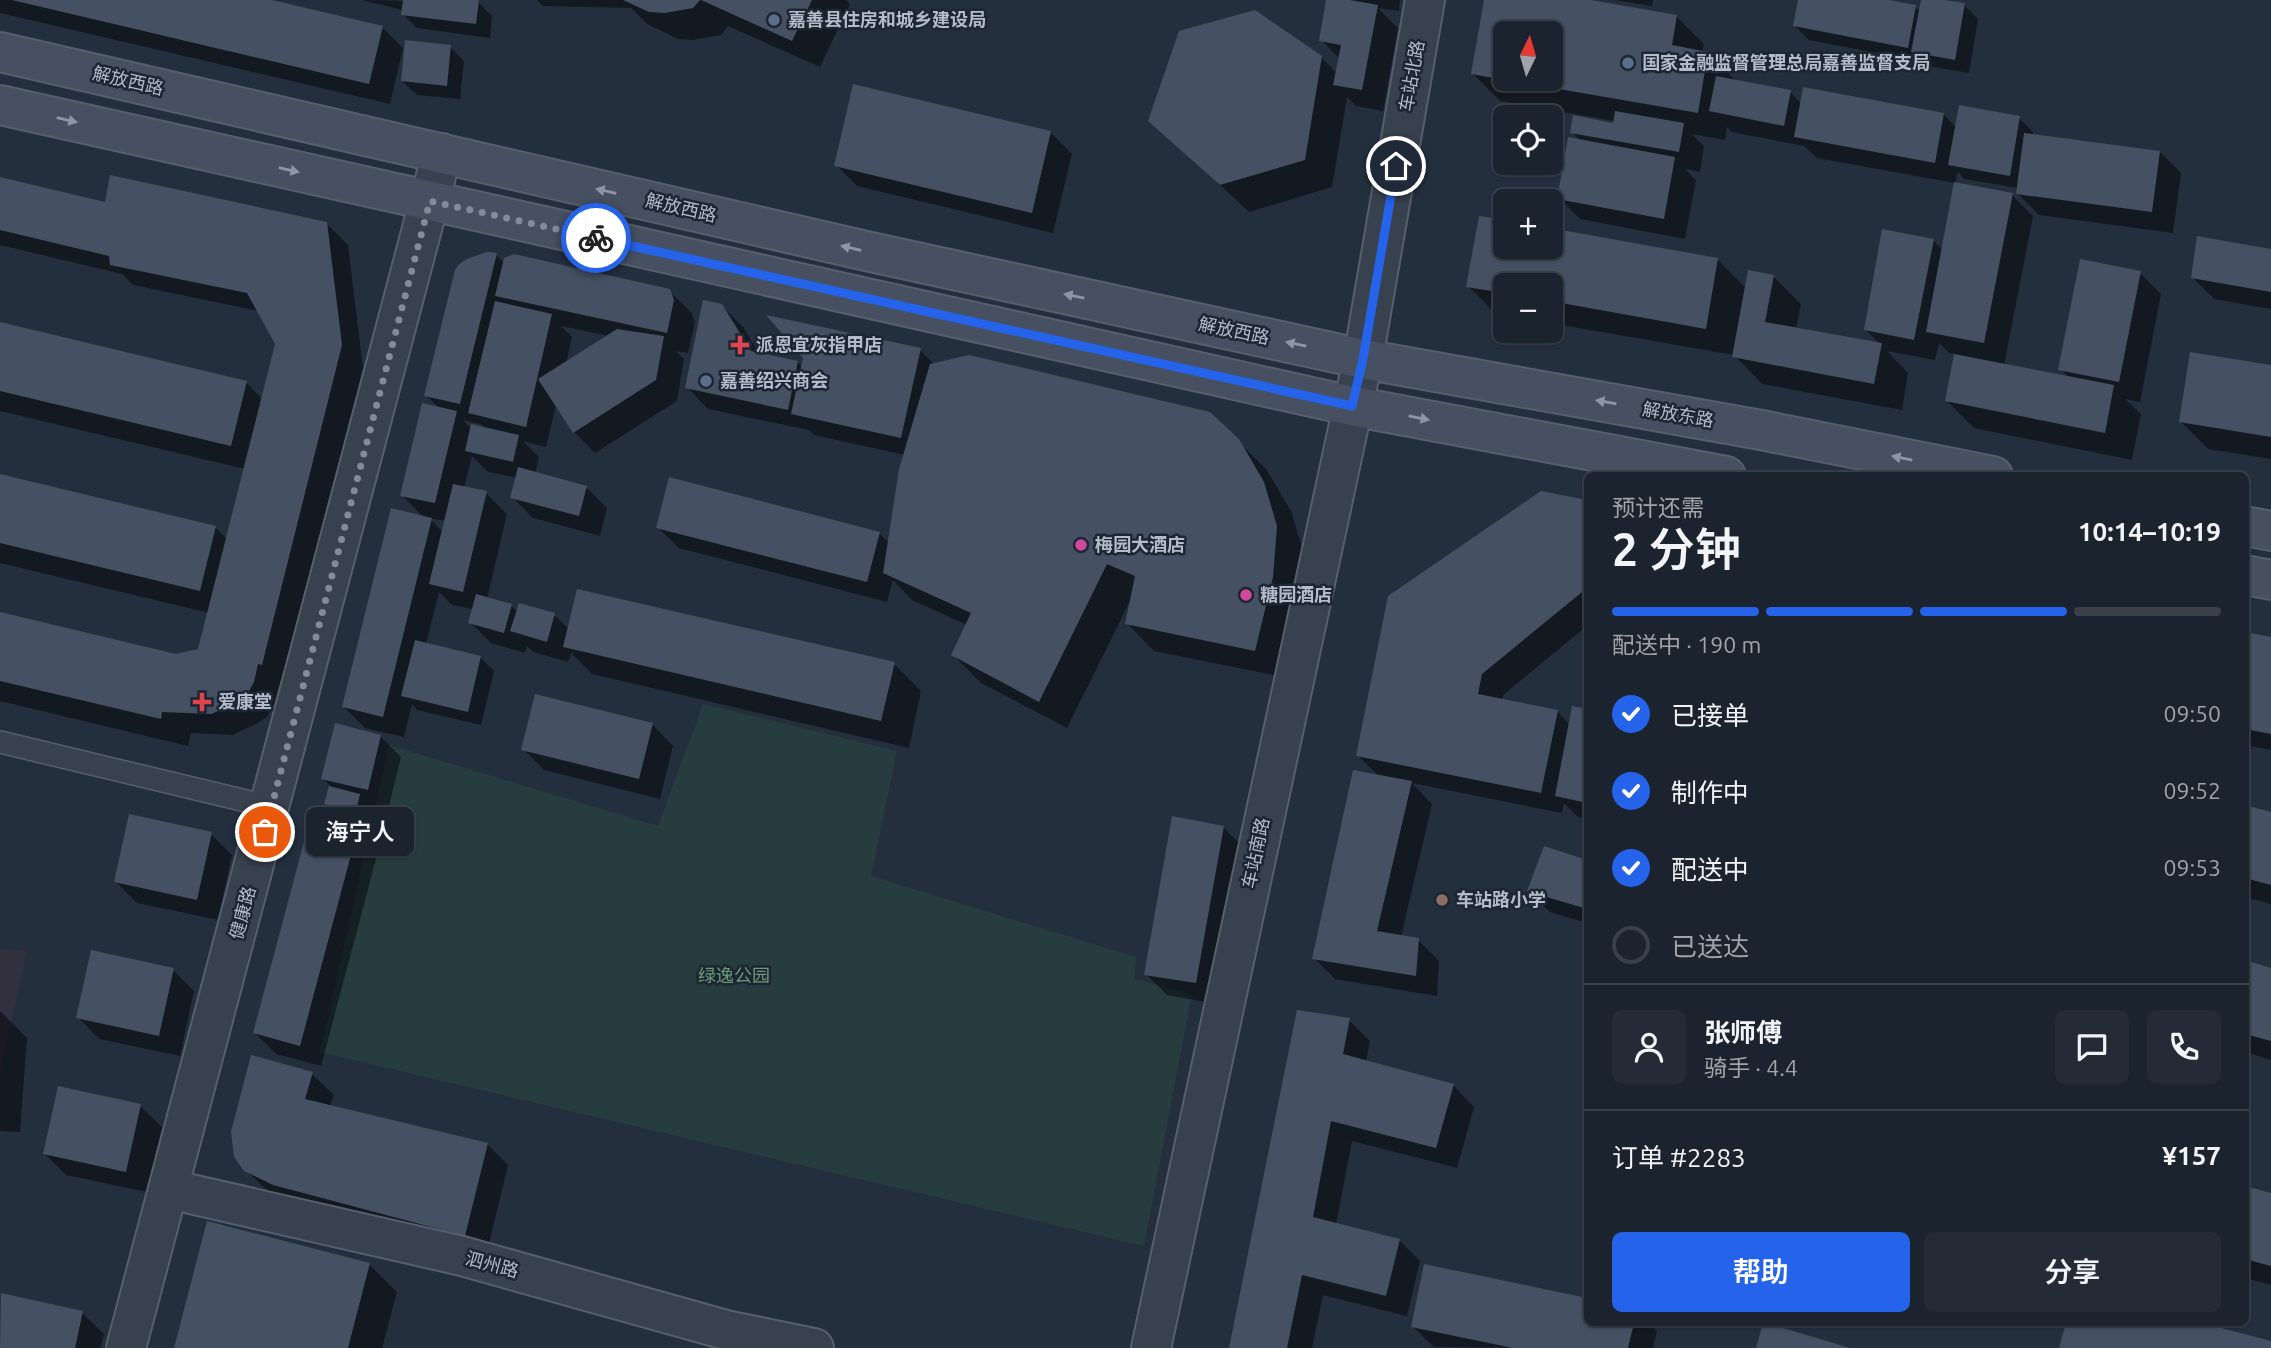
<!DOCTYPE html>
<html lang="zh">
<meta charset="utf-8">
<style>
body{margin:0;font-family:Ubuntu,"Noto Sans SC",sans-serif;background:#242b36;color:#f1f3f6;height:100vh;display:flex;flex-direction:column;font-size:26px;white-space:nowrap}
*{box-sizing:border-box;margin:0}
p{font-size:23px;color:#a0a4aa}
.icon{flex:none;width:38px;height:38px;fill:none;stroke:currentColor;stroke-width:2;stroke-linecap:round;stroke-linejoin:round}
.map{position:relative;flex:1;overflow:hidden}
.side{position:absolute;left:1584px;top:472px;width:665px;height:854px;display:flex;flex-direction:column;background:#1b232e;border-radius:10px;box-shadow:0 2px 5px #0004,0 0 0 2px #39404a}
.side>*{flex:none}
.needle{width:46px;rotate:5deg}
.controls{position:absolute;left:1493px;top:21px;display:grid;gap:14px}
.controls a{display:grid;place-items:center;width:70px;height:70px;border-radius:10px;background:#1b232e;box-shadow:0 2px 5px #0004,0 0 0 2px #39404a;font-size:35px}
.pin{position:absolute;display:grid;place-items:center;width:60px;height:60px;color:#fff;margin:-30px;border:4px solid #fff;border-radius:50%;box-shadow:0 2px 7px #0007}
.courier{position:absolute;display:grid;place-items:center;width:70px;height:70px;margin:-35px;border:5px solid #2563eb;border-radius:50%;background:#fff;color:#222;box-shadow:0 2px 9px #0007}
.bubble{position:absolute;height:49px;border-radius:10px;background:#1b232e;box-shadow:0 2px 5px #0004,0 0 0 2px #39404a;font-size:23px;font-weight:600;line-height:49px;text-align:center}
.head em{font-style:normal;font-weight:600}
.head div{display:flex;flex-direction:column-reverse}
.head{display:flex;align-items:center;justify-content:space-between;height:119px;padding:0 28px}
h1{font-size:46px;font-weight:600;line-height:52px}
.bar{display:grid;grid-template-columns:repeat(4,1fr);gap:10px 7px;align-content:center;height:84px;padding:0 28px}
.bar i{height:9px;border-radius:5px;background:#39404a}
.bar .on{background:#2563eb}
.bar p{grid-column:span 4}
.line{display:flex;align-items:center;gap:18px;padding:0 28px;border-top:2px solid #39404a}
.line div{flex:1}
.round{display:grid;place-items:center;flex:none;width:74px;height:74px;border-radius:10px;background:#242b36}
ol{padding:0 28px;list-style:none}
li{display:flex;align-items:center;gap:21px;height:77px}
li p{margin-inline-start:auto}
li .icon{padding:7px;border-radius:50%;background:#2563eb;color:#fff;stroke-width:4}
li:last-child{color:#a0a4aa}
li i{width:38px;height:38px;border:4px solid #39404a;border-radius:50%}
.cta{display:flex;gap:14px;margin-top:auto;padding:14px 28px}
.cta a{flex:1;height:80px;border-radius:10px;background:#2563eb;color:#fff;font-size:28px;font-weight:600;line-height:80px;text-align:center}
.cta a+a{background:#242b36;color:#f1f3f6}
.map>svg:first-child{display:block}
</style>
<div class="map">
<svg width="2271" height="1348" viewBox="0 0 2271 1348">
<rect width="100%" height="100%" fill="#242f3e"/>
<!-- medical -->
<path fill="#32303f" d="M0 948 27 951 0 1073Z"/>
<!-- green -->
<path fill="#263c3f" d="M703 704 897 751 871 876 1136 957 1134 979 1192 994 1144 1246 320 1052 389 745 658 826Z"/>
<!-- shadow -->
<path fill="#0007" fill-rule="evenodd" d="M0 0H264L382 27 403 48 390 104 0 13Z
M361 0 478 2 492 16 490 38 417 28 403 14V10Z
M537 0H846L850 4 820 67 728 26 721 35 693 40 678 39 647 24 631 8 543 6Z
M1328 0H1400L1399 11 1378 8 1398 28 1383 111 1356 106 1347 97 1332 187 1249 212 1150 120 1321 57 1337 73 1340 59 1321 40Z
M1485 0H1581L1676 16 1704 44 1702 52 1708 53 1736 81 1790 92 1801 103 1943 114 1957 128 2019 118 2033 132V136L2160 152 2181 173 2173 233 2039 215 2018 194V188L1964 179 1958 172 1955 183 1817 158 1804 146 1732 132 1727 127 1725 140 1692 134 1704 146 1700 172 1685 169 1696 180 1685 239 1580 219 1559 198 1582 142 1572 132 1614 125 1615 121 1500 101 1473 74ZM1505 33H1550V79H1505Z
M1613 0H1653L1652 6Z
M1800 0H1879L1915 7 1920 12 1922 0 1964 5 1978 19 1969 73 1927 66 1923 62 1809 40 1795 26Z
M450 47 464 61 460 99 417 95 402 81Z
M1051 133 1072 154 1053 233 857 186 836 165Z
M0 179 107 204 326 223 348 245 363 368 282 685H279L274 704 267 717 256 724 232 735 191 733 188 746 0 701V614L176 656 200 650 209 613 0 563V476L215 527 228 540 245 469 0 411V324L246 382 263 400 277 344 259 311 133 285 122 274 0 245Z
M2012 195 2033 216 2004 366 2070 378 2060 369 2140 273 2161 294 2140 402 2125 399 2141 414 2132 460 1974 428 1947 401 1956 354 1949 353 1939 343 1935 360 1887 351 1908 373 1902 410 1762 384 1734 355 1550 323V285H1505V315L1496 314 1468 286 1505 222V247H1550L1717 259 1747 289 1773 276 1801 304 1796 329 1881 345 1866 330 1933 240 1943 250Z
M2271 251V309L2214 299 2192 277Z
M496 255 504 263 669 291 691 312 695 322 688 353 676 351 684 359 677 401 595 453 574 432 556 405 546 447 523 441 539 457 535 474 586 487 607 508 600 536 533 518 512 497 517 478 488 472 472 456 464 488 486 493 507 514 487 599 511 606 518 612 554 615 569 629 894 664 921 691 909 748 592 674 571 653 568 662 533 652 527 646 525 653 491 643 470 622 473 609 452 605 439 592 426 644 480 657 494 671 481 725 417 710 412 704 404 737 365 728 344 707 424 518 402 495 440 409 426 395ZM561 326 609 336 566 364 572 337ZM463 420 483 425 482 428 472 429ZM429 518 446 521 443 532Z
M721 305 743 327 760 355 798 363 803 368 920 350 935 365 1209 413 1266 469 1291 511 1304 554 1283 677 1154 651 1127 623 1131 599 1067 728 981 683 953 655 967 625 912 600 893 580 887 602 679 548 657 527 879 533 889 543 905 455 814 435 809 430 708 409 687 387Z
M2271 367V459L2208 449 2181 422Z
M1541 493 1587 501V626L1503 695 1502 701 1557 711 1570 725 1573 708 1587 711V819L1578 817 1564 803 1562 813 1412 783 1432 804 1401 937 1418 940 1439 961 1437 996 1335 979 1314 958 1379 776 1358 756Z
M2245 634 2271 639V750L2245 745Z
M652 724 673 746 660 799 544 770 523 749Z
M380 736 401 757 388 810 369 806 380 817 377 832 366 829 380 844 321 1066 276 1054 255 1033 340 817 326 803 335 790 323 779Z
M2245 806 2271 814V904L2245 897Z
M1223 827 1244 848 1217 1004 1167 995 1146 974Z
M211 834 232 855 218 920 137 903 116 882Z
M1545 849 1587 862V923L1550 912 1529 891Z
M2245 962 2271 970V1060L2245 1052Z
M173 970 194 991 180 1056 99 1039 78 1017Z
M0 1011 27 1038 20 1132 0 1131Z
M1349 1020 1370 1041 1366 1062 1453 1085 1474 1107 1457 1168 1352 1141 1336 1225 1399 1240 1420 1261 1407 1316 1323 1295 1312 1348H1231Z
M252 1058 312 1074 334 1095 330 1106 487 1144 508 1165 486 1256 285 1202 261 1185 239 1163 233 1141 234 1121Z
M140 1106 162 1127 147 1192 66 1175 45 1154Z
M2245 1187 2271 1195V1285L2245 1278Z
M369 1264 397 1292 382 1348H176Z
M1425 1266 1587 1300V1323H1649L1657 1331 1653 1348 1434 1347 1412 1326Z
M2 1295 82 1313 104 1334 100 1348H0Z"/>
<!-- building -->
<path fill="#455162" d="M12 0H272L383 26 369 84Z
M403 0H479L476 24 401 15Z
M623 0H700L693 8 665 13 649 12Z
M701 0H812L792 41Z
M1326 0H1350L1378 5 1362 90 1333 85 1341 45 1319 41Z
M1484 0H1591L1677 15 1672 45 1708 52 1698 113 1506 80 1550 79V33H1505V80L1471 74Z
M1798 0H1889L1916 5 1908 48 1793 26Z
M1921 0H1945L1965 3 1955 60 1911 52Z
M1255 10 1322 56 1305 160 1220 185 1148 121 1179 31Z
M405 40 451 45 447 86 401 81Z
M1716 76 1791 90 1784 126 1709 111Z
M853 84 1051 131 1032 213 834 166Z
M1803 87 1944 113 1935 163 1794 137Z
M1959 105 2020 116 2010 176 1948 165Z
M1615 111 1684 123 1679 152 1570 133 1573 115 1613 123Z
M2024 133 2160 151 2152 212 2016 194Z
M1568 137 1675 157 1664 219 1557 199Z
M110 175 327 222 342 345 262 665 258 664 254 682 246 696 235 704 211 714 162 712 161 719 0 681V612L176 654 198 649 275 344 247 293 110 265 109 256 0 230V177L105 202Z
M1954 182 2013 193 1984 343 1926 332Z
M1479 216 1505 220V247H1550V228L1718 258 1706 329 1550 301V285H1505V293L1466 287Z
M1882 229 1934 239 1914 340 1864 330Z
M2197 236 2271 249V292L2191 278Z
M487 252 497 253 460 404 424 396 455 270 458 265 467 259Z
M514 254 670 289 674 300 667 333 495 296 504 258Z
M2080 259 2141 271 2119 382 2058 370Z
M1748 270 1774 275 1765 322 1882 343 1874 384 1732 357Z
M703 300 722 304 751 351 798 361 788 410 685 388Z
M495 301 552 314 526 427 468 413Z
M766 315 921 348 901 438 791 414 803 358Z
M0 322 247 381 231 446 0 391Z
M617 329 664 336 656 380 573 433 538 379Z
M2190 352 2271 365V437L2179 422Z
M1954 354 2114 385 2105 433 1945 401Z
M969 355 1210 412 1239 439 1264 482 1277 526 1273 577 1255 651 1125 624 1135 576 1107 564 1039 702 951 655 971 613 883 573 899 469 930 364Z
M422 403 457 411 435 503 400 496Z
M471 424 519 435 513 462 465 451Z
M518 467 587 486 579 516 510 498Z
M0 474 216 526 200 591 0 543Z
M669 477 880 532 867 582 656 528Z
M453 484 487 491 463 592 429 584Z
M1541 491 1587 500V588L1482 674 1478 694 1558 710 1541 793 1356 756 1388 596Z
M391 508 432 518 383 717 342 707Z
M577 589 895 662 881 721 563 647Z
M476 594 512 604 504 633 468 623Z
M519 603 555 613 547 642 510 631Z
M2245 632 2271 637V734L2245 729Z
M415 640 481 656 468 712 401 696Z
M535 694 653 723 639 779 521 750Z
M1572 706 1587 709V803L1555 796Z
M335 723 381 735 368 790 321 779Z
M1353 770 1412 781 1377 931 1419 938 1416 976 1312 959Z
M329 786 360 794 356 812 324 804Z
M2245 805 2271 812V885L2245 878Z
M313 808 360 821 300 1046 253 1033Z
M129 814 212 832 197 900 114 882Z
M1172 816 1224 826 1196 983 1144 975Z
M1544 846 1587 860V909L1527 891Z
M91 950 174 968 159 1036 76 1018Z
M2245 960 2271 968V1041L2245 1034Z
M1297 1010 1350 1018 1343 1054 1454 1084 1436 1148 1331 1121 1313 1217 1400 1239 1386 1296 1302 1275 1287 1348H1229Z
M251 1055 313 1072 305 1099 488 1143 465 1236 273 1185 244 1171 234 1157 231 1132Z
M58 1086 141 1104 126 1172 43 1154Z
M2245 1186 2271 1193V1266L2245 1259Z
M207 1221 370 1263 348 1348H174Z
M1424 1264 1587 1298V1323H1634L1628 1348H1513L1411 1327Z
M1 1293 83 1311 75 1348H0Z
M1763 1323H1766L1850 1348H1756Z
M2066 1323H2203L2271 1341V1348H2059Z"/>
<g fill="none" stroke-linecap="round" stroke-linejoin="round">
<!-- service casing -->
<g stroke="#565f6c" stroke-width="24">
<path id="service" d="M0 742 271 807"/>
</g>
<!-- minor casing -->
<g stroke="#565f6c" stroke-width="42">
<path id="minor" d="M169 1189 462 1256 726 1330 814 1348
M126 1348 442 153"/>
</g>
<!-- tertiary casing -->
<g stroke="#565f6c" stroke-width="42">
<path id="tertiary" d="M1151 1348 1363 359 1425 0"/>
</g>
<!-- secondary casing -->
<g stroke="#565f6c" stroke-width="42">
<path id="secondary" d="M0 52 866 251 1363 359 1761 430 1993 476
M0 105 1352 406 1726 476
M2245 526 2271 531
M2245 575 2271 580"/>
</g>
<!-- service -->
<use href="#service" stroke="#38414e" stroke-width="21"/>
<!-- minor -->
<use href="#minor" stroke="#38414e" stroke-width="38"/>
<!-- tertiary -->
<use href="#tertiary" stroke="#38414e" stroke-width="38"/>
<!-- secondary -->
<use href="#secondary" stroke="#465061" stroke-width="38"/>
</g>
<!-- one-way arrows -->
<defs><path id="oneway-solid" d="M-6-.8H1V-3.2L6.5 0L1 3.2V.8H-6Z" transform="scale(1.75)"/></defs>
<g fill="#8e96a5">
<use href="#oneway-solid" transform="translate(67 120) rotate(13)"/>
<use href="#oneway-solid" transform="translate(289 170) rotate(13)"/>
<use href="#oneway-solid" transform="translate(606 191) rotate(-167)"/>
<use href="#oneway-solid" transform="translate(851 248) rotate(-167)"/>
<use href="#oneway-solid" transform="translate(1074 296) rotate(-168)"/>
<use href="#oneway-solid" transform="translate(1296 344) rotate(-168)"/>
<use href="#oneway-solid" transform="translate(1606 402) rotate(-170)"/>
<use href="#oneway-solid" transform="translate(1419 418) rotate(11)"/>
<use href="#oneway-solid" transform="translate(1902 458) rotate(-169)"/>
</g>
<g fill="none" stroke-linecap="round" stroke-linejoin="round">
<!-- done -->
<path stroke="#828b98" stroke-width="7" stroke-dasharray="0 12.6" d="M265 832 430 201 596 238"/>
<!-- route -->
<path stroke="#2563eb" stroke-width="9" d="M596 238 1352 406 1363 359 1396 166"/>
</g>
<!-- markers -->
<g fill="#5c6f8a" stroke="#1d2633" stroke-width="2.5">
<circle cx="774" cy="20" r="7"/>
<circle cx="1628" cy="63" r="7"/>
<circle cx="706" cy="381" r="7"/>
</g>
<g fill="#e0444e" stroke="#1d2633" stroke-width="2.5">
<path d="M736.5 334.5h7v7h7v7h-7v7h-7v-7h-7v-7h7z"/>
<path d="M198.5 691.5h7v7h7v7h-7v7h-7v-7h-7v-7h7z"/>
</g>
<g fill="#d1479c" stroke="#1d2633" stroke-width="2.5">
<circle cx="1081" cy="545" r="7"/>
<circle cx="1246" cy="595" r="7"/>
</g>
<circle fill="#8d6e63" stroke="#1d2633" stroke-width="2.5" cx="1442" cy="900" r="7"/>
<g text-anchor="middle" stroke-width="5" stroke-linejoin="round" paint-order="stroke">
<!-- poi labels -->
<g font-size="18" font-weight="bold" fill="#b4bcc9" stroke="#1d2633" text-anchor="start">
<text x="788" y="26">嘉善县住房和城乡建设局</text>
<text x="1642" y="69">国家金融监督管理总局嘉善监督支局</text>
<text x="756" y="351">派恩宜灰指甲店</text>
<text x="720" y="387">嘉善绍兴商会</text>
<text x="1095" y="551">梅园大酒店</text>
<text x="1260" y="601">糖园酒店</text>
<text x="218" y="708">爱康堂</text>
<text x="1456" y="906">车站路小学</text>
</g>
<!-- street labels -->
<g font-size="18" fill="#b4bcc9" stroke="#1d2633">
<text transform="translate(1412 76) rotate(-80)" y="6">车站北路</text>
<text transform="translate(128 81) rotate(13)" y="6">解放西路</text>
<text transform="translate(681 208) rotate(13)" y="6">解放西路</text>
<text transform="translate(1234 331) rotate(12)" y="6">解放西路</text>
<text transform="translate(1678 415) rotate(10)" y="6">解放东路</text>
<text transform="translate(1256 853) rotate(-78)" y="6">车站南路</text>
<text transform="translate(243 913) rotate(-75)" y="6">健康路</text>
<text transform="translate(492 1265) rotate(15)" y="6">泗州路</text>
</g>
<!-- park labels -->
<g font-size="18" fill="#6b9a76" stroke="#1d2633">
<text x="734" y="982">绿逸公园</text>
</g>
</g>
</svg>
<div class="controls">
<a><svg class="needle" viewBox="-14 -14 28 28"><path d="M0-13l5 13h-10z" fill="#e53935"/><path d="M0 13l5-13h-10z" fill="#a0a4aa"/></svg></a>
<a><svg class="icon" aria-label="locate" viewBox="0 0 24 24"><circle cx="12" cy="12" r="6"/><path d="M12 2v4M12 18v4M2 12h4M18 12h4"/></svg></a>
<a>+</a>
<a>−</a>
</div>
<div class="pin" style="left:265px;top:832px;background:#ea580c"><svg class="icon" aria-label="bag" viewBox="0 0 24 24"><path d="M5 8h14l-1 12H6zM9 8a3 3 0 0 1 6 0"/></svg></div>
<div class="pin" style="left:1396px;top:166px;background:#1f2937"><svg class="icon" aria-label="home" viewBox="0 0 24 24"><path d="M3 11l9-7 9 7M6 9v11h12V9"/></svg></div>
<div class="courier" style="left:596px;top:238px"><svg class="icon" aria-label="bike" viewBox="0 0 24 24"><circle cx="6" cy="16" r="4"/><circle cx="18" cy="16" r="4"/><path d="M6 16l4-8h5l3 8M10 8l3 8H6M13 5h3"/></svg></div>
<div class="bubble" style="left:306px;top:807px;width:108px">海宁人</div>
<section class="side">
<div class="head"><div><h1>2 分钟</h1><p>预计还需</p></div><em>10:14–10:19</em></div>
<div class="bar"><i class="on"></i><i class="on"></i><i class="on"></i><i></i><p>配送中 · 190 m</p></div>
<ol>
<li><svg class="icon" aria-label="check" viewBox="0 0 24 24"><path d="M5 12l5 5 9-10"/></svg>已接单<p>09:50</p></li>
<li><svg class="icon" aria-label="check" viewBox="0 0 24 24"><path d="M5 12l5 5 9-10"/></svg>制作中<p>09:52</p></li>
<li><svg class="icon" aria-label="check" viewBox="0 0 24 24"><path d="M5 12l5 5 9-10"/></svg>配送中<p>09:53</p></li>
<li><i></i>已送达</li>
</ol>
<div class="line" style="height:126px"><a class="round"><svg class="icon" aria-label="person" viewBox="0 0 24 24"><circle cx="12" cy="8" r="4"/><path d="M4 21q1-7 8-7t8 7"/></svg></a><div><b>张师傅</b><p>骑手 · 4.4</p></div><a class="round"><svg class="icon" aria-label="chat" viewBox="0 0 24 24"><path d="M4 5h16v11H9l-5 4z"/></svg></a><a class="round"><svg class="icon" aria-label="phone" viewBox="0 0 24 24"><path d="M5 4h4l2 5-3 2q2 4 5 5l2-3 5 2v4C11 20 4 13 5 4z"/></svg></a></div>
<div class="line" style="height:91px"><div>订单 #2283</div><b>¥157</b></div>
<div class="cta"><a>帮助</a><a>分享</a></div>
</section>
</div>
